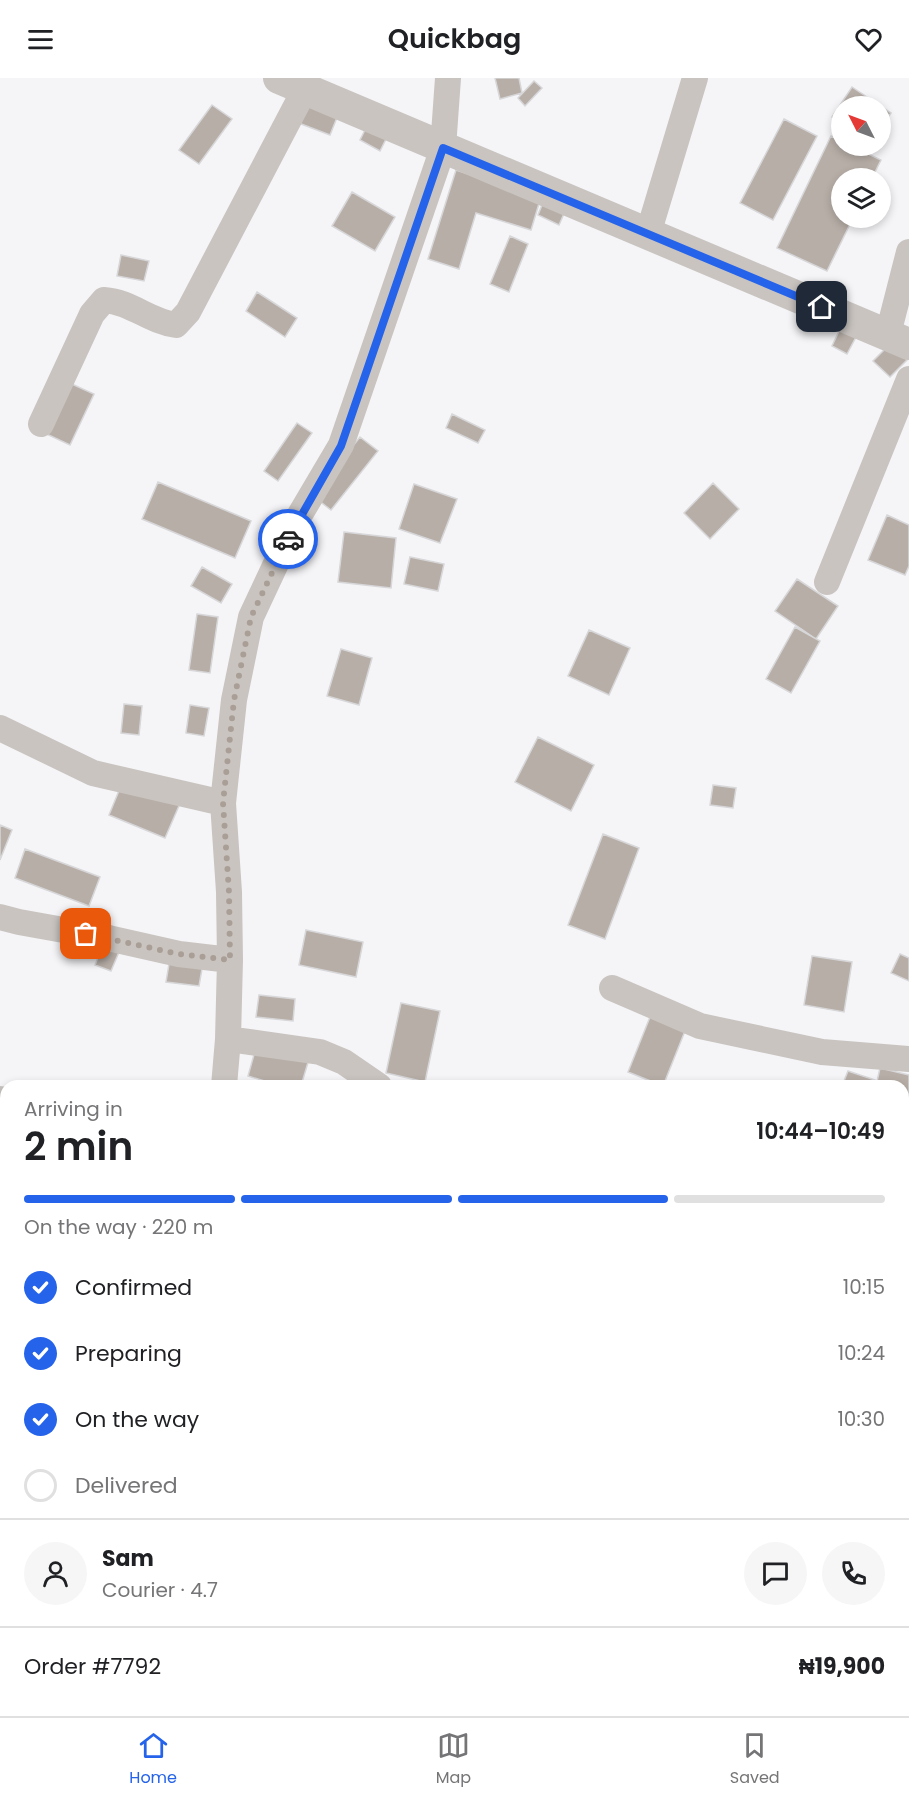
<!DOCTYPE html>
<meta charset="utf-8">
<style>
body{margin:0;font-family:Poppins,sans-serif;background:#f6f6f6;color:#202124;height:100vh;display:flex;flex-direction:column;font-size:22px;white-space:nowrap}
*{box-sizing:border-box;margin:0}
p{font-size:20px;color:#757577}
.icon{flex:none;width:33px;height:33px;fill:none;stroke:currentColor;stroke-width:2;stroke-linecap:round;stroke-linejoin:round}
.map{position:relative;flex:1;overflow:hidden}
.panel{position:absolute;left:0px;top:1002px;width:909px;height:636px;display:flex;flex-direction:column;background:#fff;border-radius:18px 18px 0 0;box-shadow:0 3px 9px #0003}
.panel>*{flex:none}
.needle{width:39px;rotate:312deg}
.tools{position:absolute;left:831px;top:18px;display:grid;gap:12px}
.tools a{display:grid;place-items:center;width:60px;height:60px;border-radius:50%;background:#fff;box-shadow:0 3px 9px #0003;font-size:30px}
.pin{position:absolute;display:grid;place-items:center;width:51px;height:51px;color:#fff;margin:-26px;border-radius:12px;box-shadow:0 3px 9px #0006}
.courier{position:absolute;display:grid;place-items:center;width:60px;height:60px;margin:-30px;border:4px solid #2563eb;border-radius:50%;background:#fff;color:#222;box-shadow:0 2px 8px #0007}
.headline em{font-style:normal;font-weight:600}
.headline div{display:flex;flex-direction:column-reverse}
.headline{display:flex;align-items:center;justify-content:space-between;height:102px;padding:0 24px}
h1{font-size:39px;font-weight:600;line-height:45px}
.bar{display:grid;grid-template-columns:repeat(4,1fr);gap:9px 6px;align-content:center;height:72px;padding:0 24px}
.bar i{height:8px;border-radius:4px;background:#e0e0e0}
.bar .selected{background:#2563eb}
.bar p{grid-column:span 4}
.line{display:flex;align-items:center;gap:15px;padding:0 24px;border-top:2px solid #e0e0e0}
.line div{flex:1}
.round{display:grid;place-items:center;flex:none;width:63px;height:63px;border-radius:32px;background:#f6f6f6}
ol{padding:0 24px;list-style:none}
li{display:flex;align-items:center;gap:18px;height:66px}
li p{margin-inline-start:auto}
li .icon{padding:6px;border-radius:50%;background:#2563eb;color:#fff;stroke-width:4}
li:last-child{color:#757577}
li i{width:33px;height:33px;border:3px solid #e0e0e0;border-radius:50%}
header{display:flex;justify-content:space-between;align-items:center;height:78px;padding:0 24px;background:#fff;font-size:27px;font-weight:600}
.tab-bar{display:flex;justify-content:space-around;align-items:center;height:84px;border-top:2px solid #e0e0e0;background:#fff;font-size:16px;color:#757577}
.tab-bar a{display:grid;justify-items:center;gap:3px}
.tab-bar .selected{color:#2563eb}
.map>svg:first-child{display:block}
</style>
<header><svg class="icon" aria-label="menu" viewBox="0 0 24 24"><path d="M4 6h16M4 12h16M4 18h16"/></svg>Quickbag<svg class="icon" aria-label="heart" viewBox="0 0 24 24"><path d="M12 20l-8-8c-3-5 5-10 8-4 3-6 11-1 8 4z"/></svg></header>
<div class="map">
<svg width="909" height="1638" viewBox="0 0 909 1638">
<rect width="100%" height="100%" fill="#f5f5f8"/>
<!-- building -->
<path fill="#b7aea7" stroke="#d7d7d9" stroke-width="1.5" d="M495 0H519L522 15 500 21Z
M534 3 542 10 525 28 518 20Z
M852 9 891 35 880 51V28H842V45L832 39Z
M852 9 891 35 880 51V28H842V45L832 39Z
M305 23 338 37 330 57 296 44Z
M212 27 232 41 199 86 179 72Z
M784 41 817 58 773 142 740 125Z
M784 41 817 58 773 142 740 125Z
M367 48 387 59 380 73 360 62Z
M831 58 842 63V68H852L881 82 872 100H842V140H853L827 193 777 170Z
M831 58 842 63V68H852L881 82 872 100H842V140H853L827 193 777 170Z
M456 92 541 119 531 152 476 135 459 191 428 181Z
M352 114 395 139 375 173 332 148Z
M544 122 566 131 559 147 538 137Z
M544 122 566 131 559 147 538 137Z
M510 158 528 166 509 214 490 206Z
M121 177 149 183 144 203 117 198Z
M257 214 297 240 285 259 246 233Z
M840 251 856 259 847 276 832 268Z
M840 251 856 259 847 276 832 268Z
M891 265 907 282 890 299 873 283Z
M891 265 907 282 890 299 873 283Z
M63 302 94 316 70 367 40 353Z
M452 336 485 352 478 365 446 350Z
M297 345 312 355 278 403 264 393Z
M360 359 378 373 331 432 313 418Z
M360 359 378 373 331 432 313 418Z
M158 404 251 443 235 480 142 441Z
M158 404 251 443 235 480 142 441Z
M713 405 739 431 710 461 684 435Z
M713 405 739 431 710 461 684 435Z
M414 406 457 421 440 465 399 451Z
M887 437 909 447V488L905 497 868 482Z
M887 437 909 447V488L905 497 868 482Z
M344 454 396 460 391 510 338 504Z
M344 454 396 460 391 510 338 504Z
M410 479 444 486 438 513 404 506Z
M202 489 232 506 221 525 191 508Z
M797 501 838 528 816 561 775 533Z
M797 501 838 528 816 561 775 533Z
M197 536 218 539 210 595 189 592Z
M795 549 820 563 791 615 766 601Z
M795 549 820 563 791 615 766 601Z
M589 552 630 570 609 617 568 598Z
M589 552 630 570 609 617 568 598Z
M341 571 372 580 359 627 327 618Z
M341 571 372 580 359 627 327 618Z
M124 626 142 628 139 657 121 655Z
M190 627 209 630 204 658 186 655Z
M538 659 594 687 571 733 515 704Z
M538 659 594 687 571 733 515 704Z
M125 698 182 721 165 760 109 737Z
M713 707 736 710 733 730 710 727Z
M713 707 736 710 733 730 710 727Z
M0 747 12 752 0 782Z
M603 756 639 770 605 861 568 847Z
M603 756 639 770 605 861 568 847Z
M25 771 100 799 89 828 15 800Z
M111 848 127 855 111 893 95 887Z
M306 852 363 864 356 899 299 887Z
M306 852 363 864 356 899 299 887Z
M172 868 205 874 199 908 166 904Z
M900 876 909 880V903L891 895Z
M812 878 852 884 844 934 804 927Z
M259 917 295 921 293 943 256 939Z
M259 917 295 921 293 943 256 939Z
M401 925 440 933 425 1004 386 995Z
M401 925 440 933 425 1004 386 995Z
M652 934 687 948 663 1008 628 994Z
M652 934 687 948 663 1008 628 994Z
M257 966 309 981 301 1008H281L248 998Z
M257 966 309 981 301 1008H281L248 998Z
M880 990 909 997V1015L906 1025 903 1024V1008H876Z
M848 993 875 1002 873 1008H842Z
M848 993 875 1002 873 1008H842Z
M166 1632H188L186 1638H164Z"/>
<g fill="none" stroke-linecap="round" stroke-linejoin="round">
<!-- minor -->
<path stroke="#c9c4c0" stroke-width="26" d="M648 156 695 0
M888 256 909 174
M41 346 92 236 104 222C132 224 148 243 176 247L188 234 305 11
M827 504 909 301
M0 650 93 695 223 725
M0 839 19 844 108 860 179 876 230 882
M612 910 700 948 822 974 909 981
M228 961 320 974 344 984 379 1008
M224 1008 228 961 230 882 229 814 223 725 234 622 251 539 295 445 341 367 443 70 448 0
M0 1021 6 1022
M903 1442 909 1443
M0 1462 6 1461
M665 1632 685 1638
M567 1638 568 1632"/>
<!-- tertiary -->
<path stroke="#c9c4c0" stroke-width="32" d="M279 0 909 266"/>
</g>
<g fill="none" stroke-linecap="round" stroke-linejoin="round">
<!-- done -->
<path stroke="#aa9f96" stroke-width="6" stroke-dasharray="0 10.8" d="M86 856 179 876 230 882 229 814 223 725 234 622 251 539 288 461"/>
<!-- route -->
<path stroke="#2563eb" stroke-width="8" d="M288 461 341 368 443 70 822 229"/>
</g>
</svg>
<div class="tools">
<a><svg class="needle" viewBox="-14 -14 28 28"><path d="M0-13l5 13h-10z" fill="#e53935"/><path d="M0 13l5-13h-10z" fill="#757577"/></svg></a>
<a><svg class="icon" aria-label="layers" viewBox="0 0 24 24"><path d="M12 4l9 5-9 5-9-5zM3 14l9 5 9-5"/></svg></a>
</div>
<div class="pin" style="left:86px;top:856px;background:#ea580c"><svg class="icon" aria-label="bag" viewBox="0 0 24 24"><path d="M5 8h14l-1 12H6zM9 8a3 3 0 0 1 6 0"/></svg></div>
<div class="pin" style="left:822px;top:229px;background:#1f2937"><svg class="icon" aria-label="home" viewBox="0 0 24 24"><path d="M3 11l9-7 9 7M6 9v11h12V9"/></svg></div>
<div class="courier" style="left:288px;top:461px"><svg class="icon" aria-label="car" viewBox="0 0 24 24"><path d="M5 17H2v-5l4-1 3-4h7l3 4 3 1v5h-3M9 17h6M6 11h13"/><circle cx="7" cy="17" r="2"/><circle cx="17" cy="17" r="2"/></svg></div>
<section class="panel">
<div class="headline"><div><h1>2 min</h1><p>Arriving in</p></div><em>10:44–10:49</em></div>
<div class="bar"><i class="selected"></i><i class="selected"></i><i class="selected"></i><i></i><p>On the way · 220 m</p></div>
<ol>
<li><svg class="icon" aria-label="check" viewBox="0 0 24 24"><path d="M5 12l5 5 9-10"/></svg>Confirmed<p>10:15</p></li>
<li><svg class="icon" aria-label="check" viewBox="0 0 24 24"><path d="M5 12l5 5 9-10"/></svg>Preparing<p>10:24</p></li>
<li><svg class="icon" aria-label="check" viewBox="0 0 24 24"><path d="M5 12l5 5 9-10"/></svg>On the way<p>10:30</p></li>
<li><i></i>Delivered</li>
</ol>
<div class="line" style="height:108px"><a class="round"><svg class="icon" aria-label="person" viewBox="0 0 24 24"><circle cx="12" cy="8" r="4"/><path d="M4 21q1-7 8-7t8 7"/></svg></a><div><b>Sam</b><p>Courier · 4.7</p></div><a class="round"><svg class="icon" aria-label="chat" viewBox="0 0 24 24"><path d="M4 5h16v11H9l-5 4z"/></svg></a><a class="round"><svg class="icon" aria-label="phone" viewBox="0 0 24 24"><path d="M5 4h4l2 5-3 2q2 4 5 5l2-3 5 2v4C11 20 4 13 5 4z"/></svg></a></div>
<div class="line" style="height:78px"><div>Order #7792</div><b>₦19,900</b></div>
</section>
</div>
<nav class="tab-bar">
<a class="selected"><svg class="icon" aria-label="home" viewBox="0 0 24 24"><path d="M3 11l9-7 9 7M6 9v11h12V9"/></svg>Home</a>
<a><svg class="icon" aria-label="map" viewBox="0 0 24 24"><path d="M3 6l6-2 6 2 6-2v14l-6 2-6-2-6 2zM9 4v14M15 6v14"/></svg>Map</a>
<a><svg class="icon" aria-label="saved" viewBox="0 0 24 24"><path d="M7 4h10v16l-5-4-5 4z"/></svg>Saved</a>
</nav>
